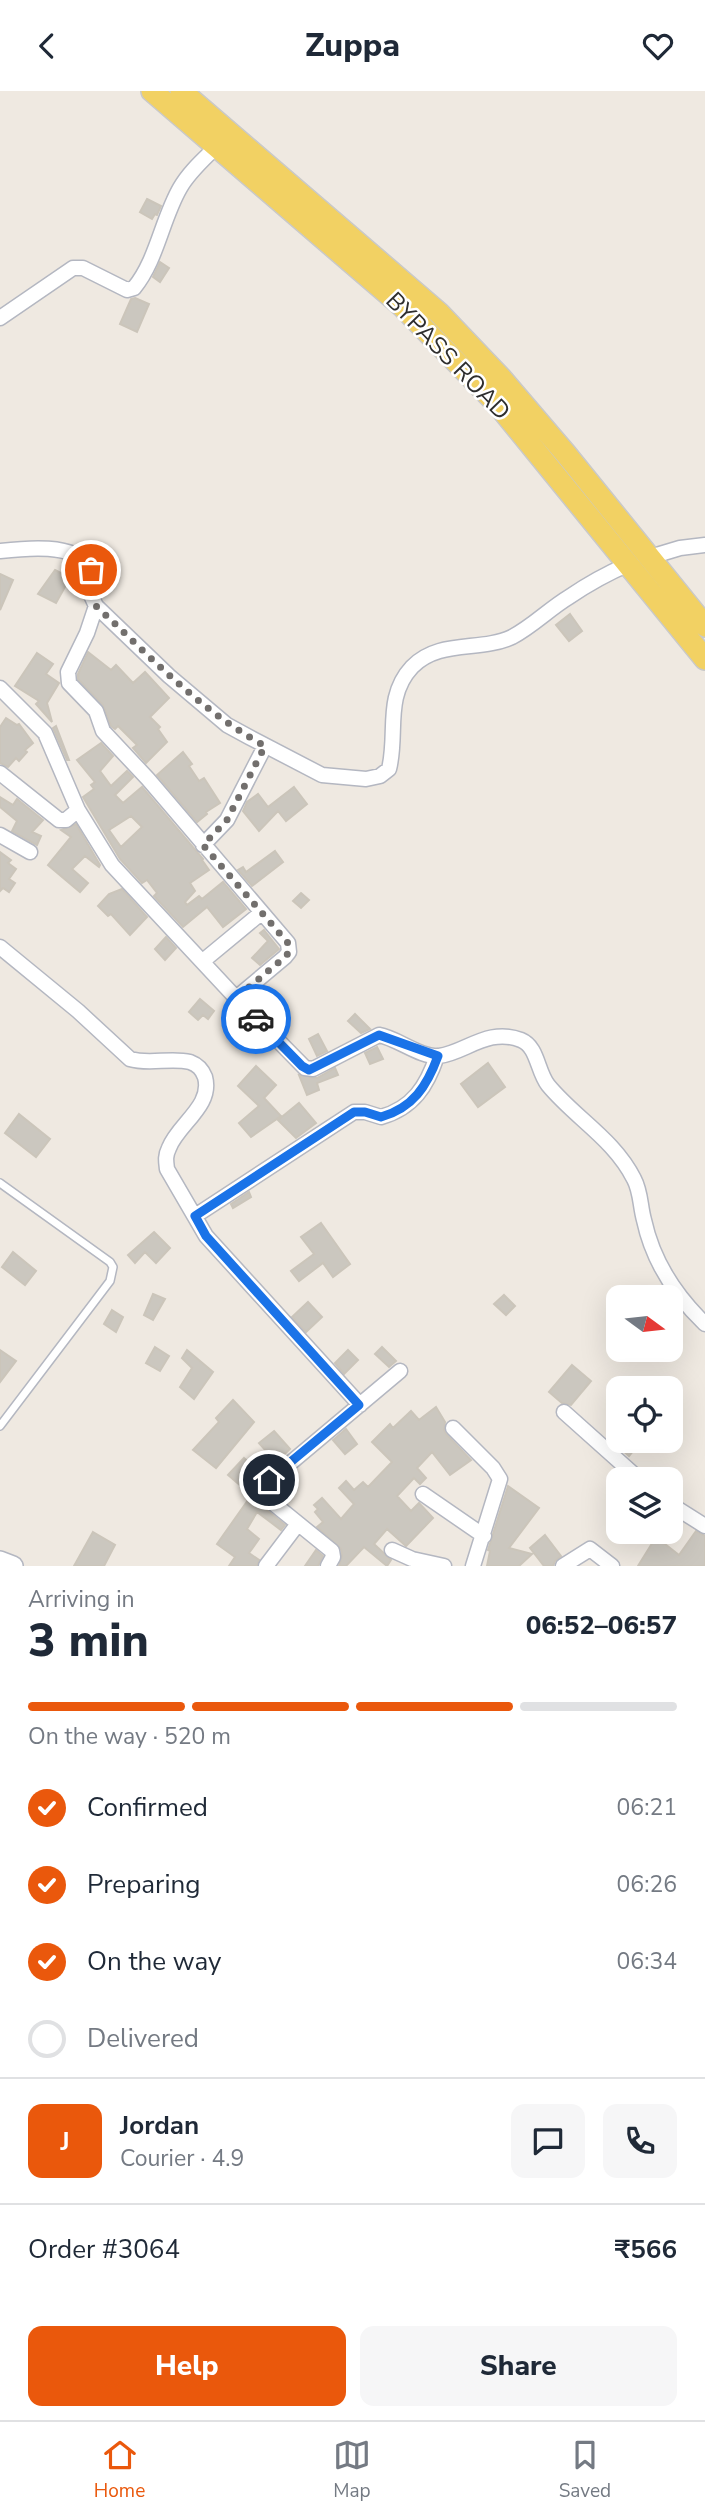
<!DOCTYPE html>
<meta charset="utf-8">
<style>
body{margin:0;font-family:"Nunito Sans",sans-serif;background:#f6f6f7;color:#1f2937;height:100vh;display:flex;flex-direction:column;font-size:26px;white-space:nowrap}
*{box-sizing:border-box;margin:0}
p{font-size:23px;color:#747a83}
.icon{flex:none;width:38px;height:38px;fill:none;stroke:currentColor;stroke-width:2;stroke-linecap:round;stroke-linejoin:round}
.map{position:relative;height:1475px;overflow:hidden}
.details{display:flex;flex-direction:column;background:#fff;flex:1}
.details>*{flex:none}
.needle{width:46px;rotate:105deg}
.tools{position:absolute;left:606px;top:1194px;display:grid;gap:14px}
.tools a{display:grid;place-items:center;width:77px;height:77px;border-radius:14px;background:#fff;box-shadow:0 7px 28px #0002;font-size:35px}
.pin{position:absolute;display:grid;place-items:center;width:60px;height:60px;color:#fff;margin:-30px;border:4px solid #fff;border-radius:50%;box-shadow:0 2px 7px #0007}
.courier{position:absolute;display:grid;place-items:center;width:70px;height:70px;margin:-35px;border:5px solid #1a73e8;border-radius:50%;background:#fff;color:#222;box-shadow:0 2px 9px #0007}
.headline em{font-style:normal;font-weight:800}
.headline div{display:flex;flex-direction:column-reverse}
.headline{display:flex;align-items:center;justify-content:space-between;height:119px;padding:0 28px}
h1{font-size:46px;font-weight:800;line-height:52px}
.bar{display:grid;grid-template-columns:repeat(4,1fr);gap:10px 7px;align-content:center;height:84px;padding:0 28px}
.bar i{height:9px;border-radius:5px;background:#e0e1e3}
.bar .active{background:#ea580c}
.bar p{grid-column:span 4}
.line{display:flex;align-items:center;gap:18px;padding:0 28px;border-top:2px solid #e0e1e3}
.line div{flex:1}
.round{display:grid;place-items:center;flex:none;width:74px;height:74px;border-radius:14px;background:#f6f6f7}
ol{padding:0 28px;list-style:none}
li{display:flex;align-items:center;gap:21px;height:77px}
li p{margin-inline-start:auto}
li .icon{padding:7px;border-radius:50%;background:#ea580c;color:#fff;stroke-width:4}
li:last-child{color:#747a83}
li i{width:38px;height:38px;border:4px solid #e0e1e3;border-radius:50%}
.button{display:flex;gap:14px;margin-top:auto;padding:14px 28px}
.button a{flex:1;height:80px;border-radius:14px;background:#ea580c;color:#fff;font-size:28px;font-weight:800;line-height:80px;text-align:center}
.button a+a{background:#f6f6f7;color:#1f2937}
header{display:flex;justify-content:space-between;align-items:center;height:91px;padding:0 28px;background:#fff;font-size:32px;font-weight:800}
.tab-bar{display:flex;justify-content:space-around;align-items:center;height:98px;border-top:2px solid #e0e1e3;background:#fff;font-size:19px;color:#747a83}
.tab-bar a{display:grid;justify-items:center;gap:4px}
.tab-bar .active{color:#ea580c}
.map>svg:first-child{display:block}
</style>
<header><svg class="icon" aria-label="back" viewBox="0 0 24 24"><path d="M15 5l-7 7 7 7"/></svg>Zuppa<svg class="icon" aria-label="heart" viewBox="0 0 24 24"><path d="M12 20l-8-8c-3-5 5-10 8-4 3-6 11-1 8 4z"/></svg></header>
<div class="map">
<svg width="705" height="1475" viewBox="0 0 705 1475">
<rect width="100%" height="100%" fill="#efe9e1"/>
<!-- building -->
<path fill="#cbc7bf" stroke="#cbc5ba" stroke-width="2" fill-rule="evenodd" d="M147 108 161 115 157 124 155 123 152 128 140 121Z
M160 171 169 177 160 191 153 186Z
M135 207 149 213 137 241 120 233 131 208Z
M55 479 70 487 56 512 38 503Z
M0 483 13 489 0 519Z
M570 523 582 540 569 550 556 534Z
M88 561 111 579 116 574 133 592 145 581 169 607 150 626 160 636 158 638 167 651 146 672 133 657 137 654 118 635 115 638 111 635 103 614 78 588V583Z
M37 562 53 573 46 583 59 592 47 612 52 631 36 613 39 610 15 595Z
M6 627 17 634 19 633 33 652 25 659 27 661 19 670 16 667 8 676 0 672V636Z
M56 635 69 669H67L53 637Z
M101 652 113 665 100 680 111 695 127 680 133 686 115 704 123 712 142 696 203 768 202 769 209 779 190 792 195 800 185 811 187 814 199 805 202 808 223 791 246 818 223 836 207 816 183 836 154 805 157 802 147 789 142 792 120 768 83 706 94 698 91 694 95 691 77 669ZM131 725 142 736 121 756 109 739Z
M183 661 192 673 189 675 199 690 204 687 220 712 206 721 207 723 197 731 157 684Z
M294 696 307 713 286 730 278 720 259 740 243 720 247 711 258 703 268 716Z
M0 706 13 714 17 708 43 729 32 741 41 745 37 754 12 740 17 730 0 716Z
M76 733 100 774 99 776 85 765 72 778 88 792 80 801 48 774 71 746 61 739Z
M275 760 283 771 252 795 238 779 243 776 246 781Z
M0 761 11 769 8 772 16 778 9 788 15 792 9 801 3 797 0 800Z
M122 798 147 826 130 844 111 823 108 825 98 815 109 803Z
M301 802 309 809 301 817 293 810Z
M264 839 279 858 260 874 252 867 268 850 260 842Z
M166 846 176 857 165 869 155 858Z
M200 908 214 920 208 928 203 924 198 929 189 921Z
M355 923 370 938 361 942 348 930Z
M318 943 327 960 317 965 309 948Z
M377 956 383 968 370 973 365 962Z
M488 972 505 996 478 1016 461 993Z
M256 975 276 994 264 1007 281 1025 251 1046 239 1032 259 1015 238 995Z
M335 977 338 984 317 992 319 999 307 1004 299 984 317 987Z
M299 1012 316 1032 296 1047 278 1029Z
M19 1023 50 1048 36 1066 5 1042Z
M249 1101 251 1106 233 1117 231 1113Z
M321 1132 350 1173 333 1186 323 1172 299 1190 291 1180 314 1163 301 1146Z
M154 1141 170 1157 156 1172 145 1161 135 1172 128 1164Z
M13 1161 36 1180 25 1194 2 1176Z
M153 1203 165 1208 153 1229 144 1224Z
M504 1204 515 1215 506 1224 494 1213Z
M308 1211 322 1226 306 1241 292 1226Z
M112 1219 123 1226 116 1241 104 1233Z
M155 1256 169 1265 160 1280 146 1272Z
M382 1256 396 1270 389 1276 375 1263Z
M0 1259 16 1270 0 1291Z
M187 1259 213 1281 194 1308 180 1296 192 1277 182 1267Z
M348 1259 358 1269 344 1283 335 1272Z
M572 1274 591 1290 571 1314 562 1312 549 1301Z
M233 1309 254 1331 216 1377 193 1359 219 1331 216 1327Z
M436 1316 445 1331 444 1339 446 1343 471 1369 450 1384 432 1361 417 1377 426 1387 420 1393 414 1387 397 1405 411 1420 419 1412 433 1427 406 1455 387 1438 374 1453 391 1469 387 1475 364 1456 346 1475H339L342 1465 341 1458 317 1436 323 1431 315 1421 318 1418 314 1414 322 1407 341 1428 354 1413 339 1397 346 1390 354 1399 363 1391 368 1396 392 1371 372 1351 390 1333 393 1337 411 1320 419 1329Z
M346 1338 357 1353 345 1363 333 1349Z
M274 1340 290 1358 276 1371 259 1352Z
M611 1349H642L629 1365Z
M244 1367 262 1383 248 1401 228 1384Z
M508 1395 539 1417 509 1457 532 1463 519 1475H487L490 1460 488 1459Z
M253 1402 257 1411 285 1434 281 1439 257 1421 247 1438 259 1448 249 1462 259 1469 257 1475H229L235 1466 217 1453Z
M696 1440 705 1445V1475H638L656 1446 679 1464Z
M93 1441 115 1454 104 1475H74Z
M545 1444 561 1465 555 1470 553 1475H544L530 1457Z
M316 1459 323 1465 318 1475H305Z"/>
<g fill="none" stroke-linecap="round" stroke-linejoin="round">
<!-- service casing -->
<g stroke="#b4b7c1" stroke-width="10">
<path id="service" d="M0 1092 110 1171 113 1176 110 1190 0 1335"/>
</g>
<!-- minor casing -->
<g stroke="#b4b7c1" stroke-width="17">
<path id="minor" d="M0 227 73 177H83L127 199 134 197C157 169 162 128 180 97 189 81 203 69 216 56
M0 460C26 457 73 452 90 475L91 504 96 515 169 585 227 634 249 646 322 684 366 688 380 685 389 678C398 643 384 606 412 576 439 548 480 561 512 546 533 535 549 518 569 506 588 493 608 482 629 473
M650 466 680 457 705 454
M96 515 87 542 68 581 69 592 96 620 103 640 148 688 288 852 289 861 285 866 236 907
M0 597 45 642 78 719 112 774 236 907 305 977 313 978 379 944C397 947 421 967 439 965 465 962 488 936 521 949 538 956 537 980 548 994 575 1027 614 1048 634 1088 641 1101 640 1115 644 1129 653 1171 675 1204 705 1233
M0 682 59 729H66L78 719
M0 744 30 761
M203 754 227 729 265 655
M0 856 78 920 130 968C150 974 170 966 190 971 198 974 202 978 205 986 213 1015 178 1033 169 1057 165 1065 166 1070 167 1078L206 1145 360 1314
M203 870 261 822
M195 1125 354 1021H365L381 1026C413 1017 427 995 437 965
M564 1321 639 1388
M453 1337 493 1377 500 1388 473 1475
M423 1403 484 1445
M670 1413 705 1435
M392 1459 412 1468 444 1475
M266 1475 297 1434
M328 1475 333 1466 332 1460 263 1404V1395L400 1280
M563 1475 590 1458 612 1475"/>
</g>
<!-- secondary casing -->
<g stroke="#b4b7c1" stroke-width="22">
<path id="secondary" d="M0 1470 13 1475"/>
</g>
<!-- primary casing -->
<g stroke="#c9c9c9" stroke-width="24">
<path id="primary" d="M152 0 402 215 499 315 705 568
M181 0 439 222 501 287 566 363 705 535"/>
</g>
<!-- service -->
<use href="#service" stroke="#fff" stroke-width="7"/>
<!-- minor -->
<use href="#minor" stroke="#fff" stroke-width="14"/>
<!-- secondary -->
<use href="#secondary" stroke="#fff" stroke-width="19"/>
<!-- primary -->
<use href="#primary" stroke="#f2d163" stroke-width="21"/>
</g>
<g fill="none" stroke-linecap="round" stroke-linejoin="round">
<!-- done -->
<path stroke="#726f6d" stroke-width="7" stroke-dasharray="0 12.6" d="M91 479V504L96 515C151 566 199 619 265 655L227 729 203 754 288 852 289 861 285 866 236 907 256 928"/>
<!-- route -->
<path stroke="#1a73e8" stroke-width="9" d="M256 928 302 975 309 979 379 944 438 965C427 995 413 1017 381 1026L365 1021H354L195 1125 206 1145 359 1314 269 1389"/>
</g>
<g text-anchor="middle" stroke-width="5" stroke-linejoin="round" paint-order="stroke">
<!-- street labels -->
<g font-size="24" fill="#2e2e2e" stroke="#fff">
<text transform="translate(448 265) rotate(46)" y="8">BYPASS ROAD</text>
</g>
</g>
</svg>
<div class="tools">
<a><svg class="needle" viewBox="-14 -14 28 28"><path d="M0-13l5 13h-10z" fill="#e53935"/><path d="M0 13l5-13h-10z" fill="#747a83"/></svg></a>
<a><svg class="icon" aria-label="locate" viewBox="0 0 24 24"><circle cx="12" cy="12" r="6"/><path d="M12 2v4M12 18v4M2 12h4M18 12h4"/></svg></a>
<a><svg class="icon" aria-label="layers" viewBox="0 0 24 24"><path d="M12 4l9 5-9 5-9-5zM3 14l9 5 9-5"/></svg></a>
</div>
<div class="pin" style="left:91px;top:479px;background:#ea580c"><svg class="icon" aria-label="bag" viewBox="0 0 24 24"><path d="M5 8h14l-1 12H6zM9 8a3 3 0 0 1 6 0"/></svg></div>
<div class="pin" style="left:269px;top:1389px;background:#1f2937"><svg class="icon" aria-label="home" viewBox="0 0 24 24"><path d="M3 11l9-7 9 7M6 9v11h12V9"/></svg></div>
<div class="courier" style="left:256px;top:928px"><svg class="icon" aria-label="car" viewBox="0 0 24 24"><path d="M5 17H2v-5l4-1 3-4h7l3 4 3 1v5h-3M9 17h6M6 11h13"/><circle cx="7" cy="17" r="2"/><circle cx="17" cy="17" r="2"/></svg></div>
</div>
<section class="details">
<div class="headline"><div><h1>3 min</h1><p>Arriving in</p></div><em>06:52–06:57</em></div>
<div class="bar"><i class="active"></i><i class="active"></i><i class="active"></i><i></i><p>On the way · 520 m</p></div>
<ol>
<li><svg class="icon" aria-label="check" viewBox="0 0 24 24"><path d="M5 12l5 5 9-10"/></svg>Confirmed<p>06:21</p></li>
<li><svg class="icon" aria-label="check" viewBox="0 0 24 24"><path d="M5 12l5 5 9-10"/></svg>Preparing<p>06:26</p></li>
<li><svg class="icon" aria-label="check" viewBox="0 0 24 24"><path d="M5 12l5 5 9-10"/></svg>On the way<p>06:34</p></li>
<li><i></i>Delivered</li>
</ol>
<div class="line" style="height:126px"><b class="round" style="background:#ea580c;color:#fff">J</b><div><b>Jordan</b><p>Courier · 4.9</p></div><a class="round"><svg class="icon" aria-label="chat" viewBox="0 0 24 24"><path d="M4 5h16v11H9l-5 4z"/></svg></a><a class="round"><svg class="icon" aria-label="phone" viewBox="0 0 24 24"><path d="M5 4h4l2 5-3 2q2 4 5 5l2-3 5 2v4C11 20 4 13 5 4z"/></svg></a></div>
<div class="line" style="height:91px"><div>Order #3064</div><b>₹566</b></div>
<div class="button"><a>Help</a><a>Share</a></div>
</section>
<nav class="tab-bar">
<a class="active"><svg class="icon" aria-label="home" viewBox="0 0 24 24"><path d="M3 11l9-7 9 7M6 9v11h12V9"/></svg>Home</a>
<a><svg class="icon" aria-label="map" viewBox="0 0 24 24"><path d="M3 6l6-2 6 2 6-2v14l-6 2-6-2-6 2zM9 4v14M15 6v14"/></svg>Map</a>
<a><svg class="icon" aria-label="saved" viewBox="0 0 24 24"><path d="M7 4h10v16l-5-4-5 4z"/></svg>Saved</a>
</nav>
